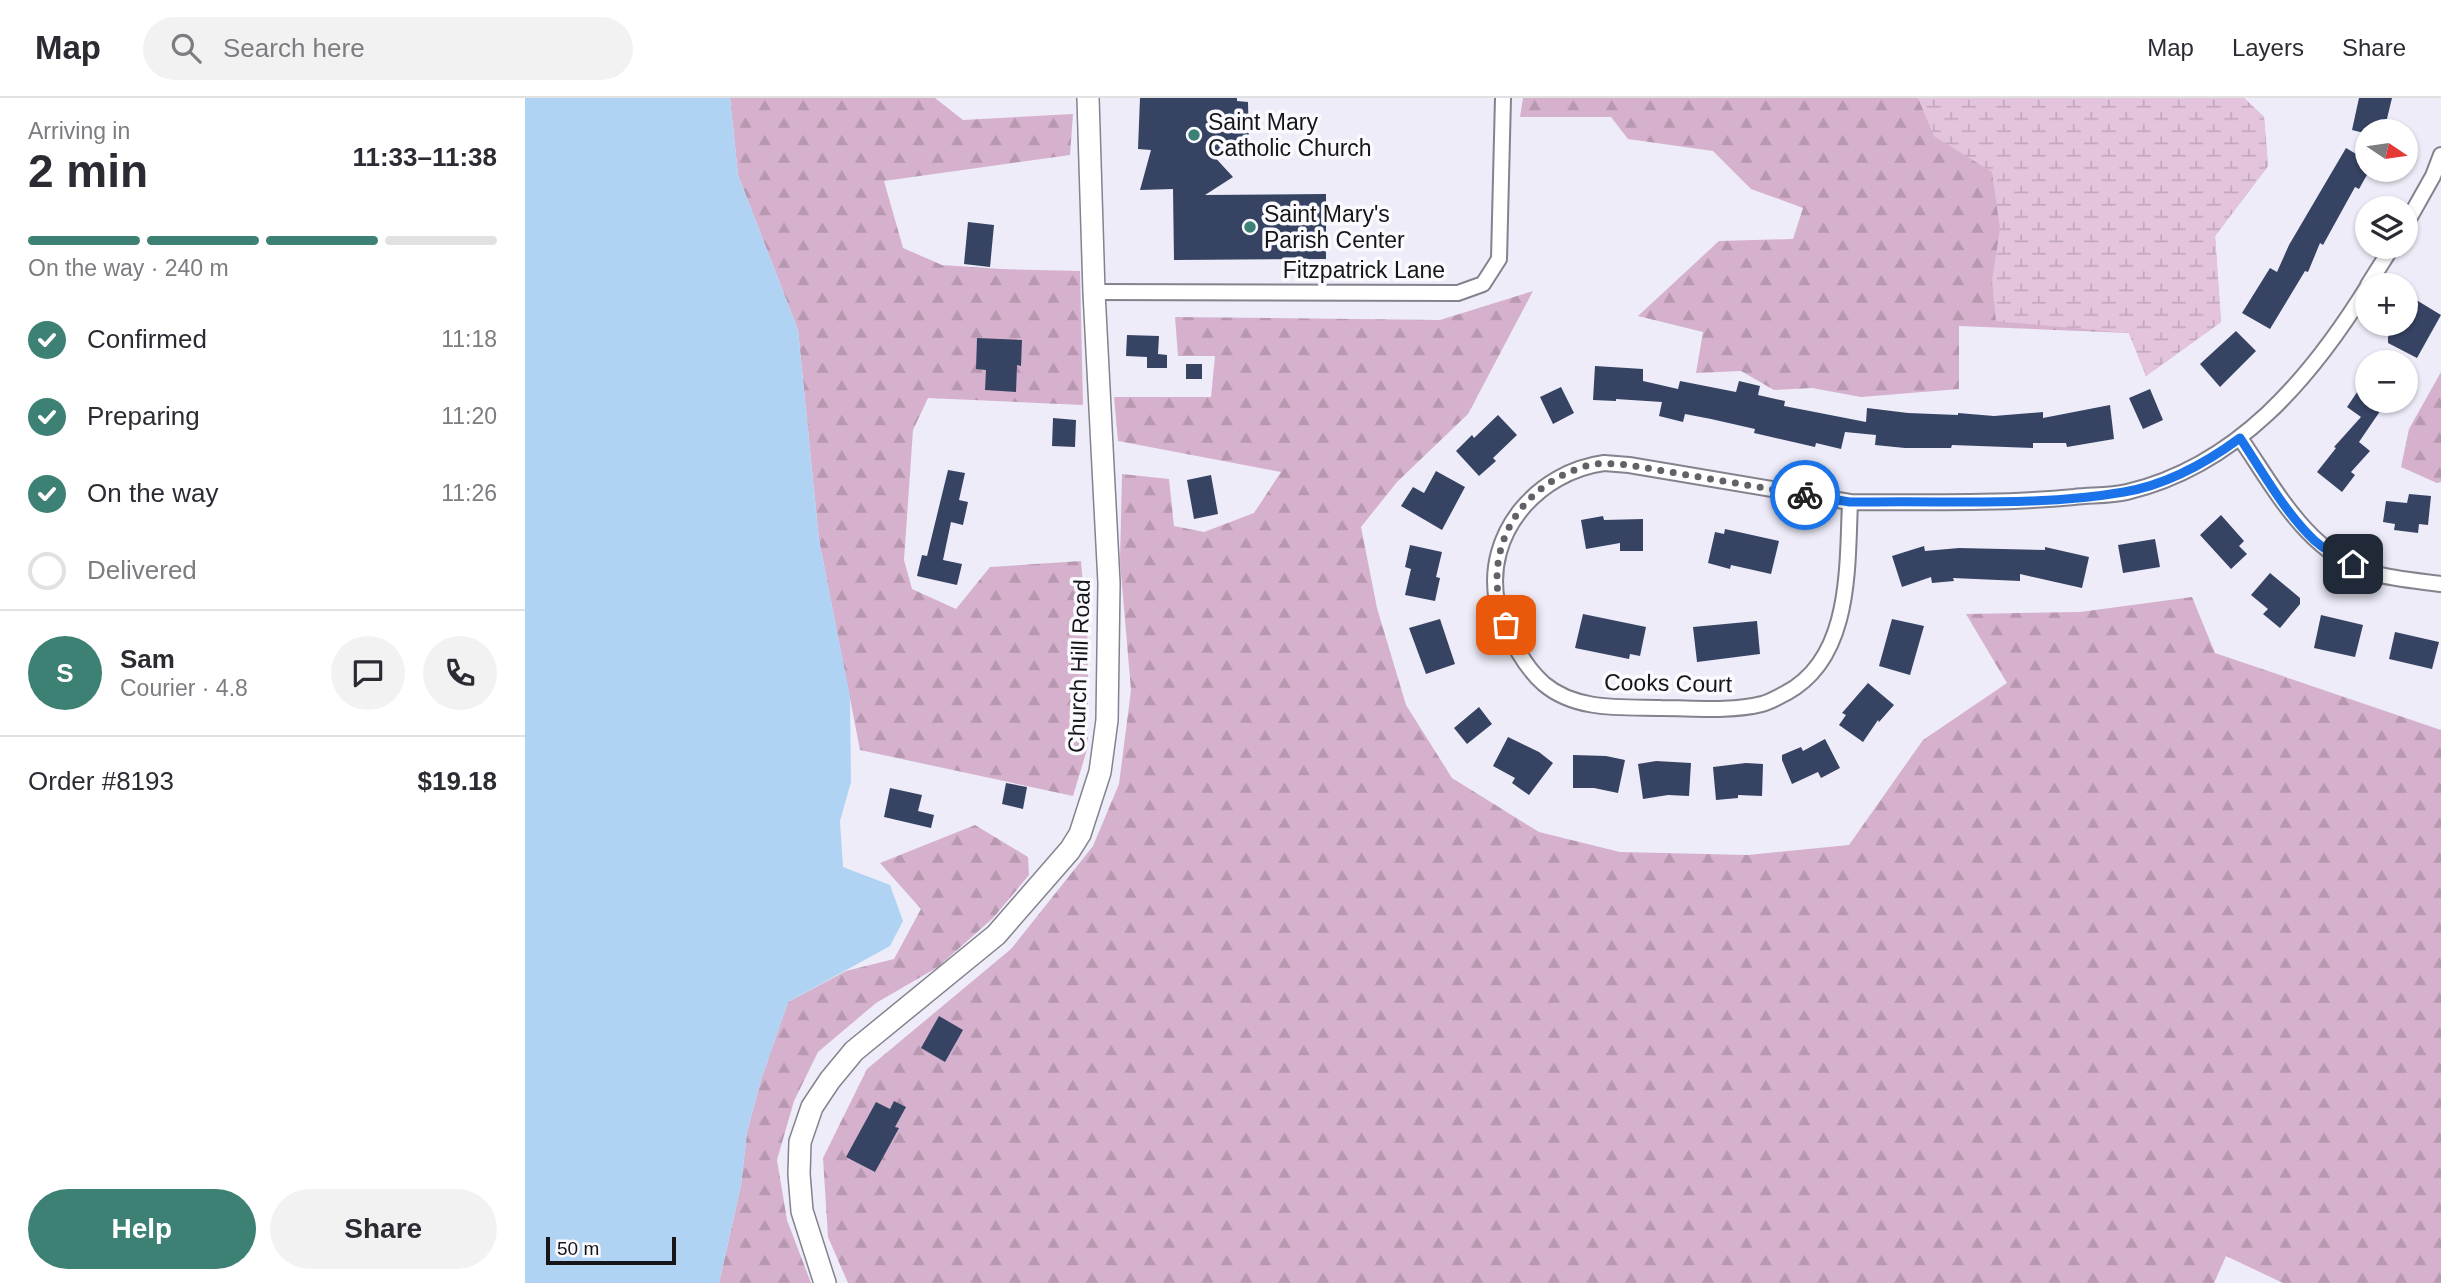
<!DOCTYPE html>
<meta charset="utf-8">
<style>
body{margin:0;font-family:Helvetica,sans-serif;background:#f2f2f3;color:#2b2b33;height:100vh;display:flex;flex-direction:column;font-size:26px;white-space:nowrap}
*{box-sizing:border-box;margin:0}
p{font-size:23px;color:#7c7c81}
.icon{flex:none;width:38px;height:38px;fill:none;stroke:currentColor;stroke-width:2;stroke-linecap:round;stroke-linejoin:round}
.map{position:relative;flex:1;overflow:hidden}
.sheet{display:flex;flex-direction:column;background:#fff;width:525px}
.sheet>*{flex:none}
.needle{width:46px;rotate:103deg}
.buttons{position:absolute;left:1830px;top:21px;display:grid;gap:14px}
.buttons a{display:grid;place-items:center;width:63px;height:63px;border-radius:50%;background:#fff;box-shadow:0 2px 5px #0004;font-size:35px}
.scale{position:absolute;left:21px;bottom:18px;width:130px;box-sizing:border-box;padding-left:7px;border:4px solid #16161a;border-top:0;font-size:19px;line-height:24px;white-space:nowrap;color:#16161a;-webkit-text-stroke:5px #fafaff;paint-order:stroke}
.pin{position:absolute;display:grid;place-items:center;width:60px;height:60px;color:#fff;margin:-30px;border-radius:14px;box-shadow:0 4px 10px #0006}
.courier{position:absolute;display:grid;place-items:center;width:70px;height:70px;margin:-35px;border:5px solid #1a73e8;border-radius:50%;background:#fff;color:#222;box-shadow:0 2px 9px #0007}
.overview em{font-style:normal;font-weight:600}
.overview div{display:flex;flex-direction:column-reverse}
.overview{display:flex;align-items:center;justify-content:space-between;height:119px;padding:0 28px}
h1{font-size:46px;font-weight:600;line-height:52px}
.bar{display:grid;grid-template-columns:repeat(4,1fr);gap:10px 7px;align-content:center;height:84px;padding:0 28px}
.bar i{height:9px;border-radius:5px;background:#e1e1e2}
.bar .selected{background:#3d8175}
.bar p{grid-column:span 4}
.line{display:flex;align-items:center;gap:18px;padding:0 28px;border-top:2px solid #e1e1e2}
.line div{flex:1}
.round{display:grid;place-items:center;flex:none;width:74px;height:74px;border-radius:37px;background:#f2f2f3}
ol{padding:0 28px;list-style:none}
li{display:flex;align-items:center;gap:21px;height:77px}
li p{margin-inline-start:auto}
li .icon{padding:7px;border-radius:50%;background:#3d8175;color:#fff;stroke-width:4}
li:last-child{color:#7c7c81}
li i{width:38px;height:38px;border:4px solid #e1e1e2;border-radius:50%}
.button{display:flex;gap:14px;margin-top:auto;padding:14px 28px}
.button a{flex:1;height:80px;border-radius:42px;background:#3d8175;color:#fff;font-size:28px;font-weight:600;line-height:80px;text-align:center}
.button a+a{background:#f2f2f3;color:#2b2b33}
header{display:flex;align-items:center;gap:42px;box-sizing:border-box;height:98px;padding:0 35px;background:#fff;border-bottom:2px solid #e1e1e2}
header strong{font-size:33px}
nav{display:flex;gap:38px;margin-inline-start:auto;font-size:24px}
.search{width:490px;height:63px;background:#f2f2f3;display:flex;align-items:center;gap:18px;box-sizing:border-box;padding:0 24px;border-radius:38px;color:#7c7c81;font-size:26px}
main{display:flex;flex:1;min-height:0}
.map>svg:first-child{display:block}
</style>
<header>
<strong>Map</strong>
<div class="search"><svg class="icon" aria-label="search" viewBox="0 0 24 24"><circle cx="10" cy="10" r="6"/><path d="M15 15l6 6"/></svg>Search here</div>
<nav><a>Map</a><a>Layers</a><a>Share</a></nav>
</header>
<main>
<section class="sheet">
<div class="overview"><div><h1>2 min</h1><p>Arriving in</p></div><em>11:33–11:38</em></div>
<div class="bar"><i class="selected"></i><i class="selected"></i><i class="selected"></i><i></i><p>On the way · 240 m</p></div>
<ol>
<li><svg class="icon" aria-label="check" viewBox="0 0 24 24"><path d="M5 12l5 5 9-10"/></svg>Confirmed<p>11:18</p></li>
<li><svg class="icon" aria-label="check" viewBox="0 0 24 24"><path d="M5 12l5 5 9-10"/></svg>Preparing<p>11:20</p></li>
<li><svg class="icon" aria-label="check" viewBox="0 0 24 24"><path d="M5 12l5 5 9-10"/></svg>On the way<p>11:26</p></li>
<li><i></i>Delivered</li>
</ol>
<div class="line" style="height:126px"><b class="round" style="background:#3d8175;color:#fff">S</b><div><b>Sam</b><p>Courier · 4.8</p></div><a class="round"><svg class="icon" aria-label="chat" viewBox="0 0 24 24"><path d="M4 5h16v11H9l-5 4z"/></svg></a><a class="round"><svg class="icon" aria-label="phone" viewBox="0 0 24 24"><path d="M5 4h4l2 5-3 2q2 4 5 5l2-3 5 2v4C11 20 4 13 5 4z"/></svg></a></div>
<div class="line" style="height:91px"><div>Order #8193</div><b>$19.18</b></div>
<div class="button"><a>Help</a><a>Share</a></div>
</section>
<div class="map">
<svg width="1916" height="1185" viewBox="0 0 1916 1185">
<defs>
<pattern id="forest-firs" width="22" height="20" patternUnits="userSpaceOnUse" patternTransform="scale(1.75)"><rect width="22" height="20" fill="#d6b1ce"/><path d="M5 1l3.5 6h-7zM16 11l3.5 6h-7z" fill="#b798b0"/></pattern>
<pattern id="wetland-marsh" width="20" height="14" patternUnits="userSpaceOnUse" patternTransform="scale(1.75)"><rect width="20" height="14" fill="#e3c4dc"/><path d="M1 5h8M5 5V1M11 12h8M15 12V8" fill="none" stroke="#c2a8bc"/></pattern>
</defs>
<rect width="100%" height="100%" fill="#edecf8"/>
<!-- forest -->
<path fill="url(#forest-firs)" d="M205 0H410L438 22 548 16 545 57 359 83 378 150 417 167 476 171 555 173 558 307 403 300 388 332 379 462 387 491 431 511 465 469 556 463 563 546V648L548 698 335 652 294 442 273 232 213 77Z
M998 0H1719L1739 19 1743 68 1690 138 1696 224 1621 278 1604 235 1434 228V291L1336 299 1287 290 1249 292 1216 273 1171 275 1178 234 1113 218 1194 143 1268 141 1278 110 1226 91 1188 53 1103 41 1086 19H995Z
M1008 193 943 316 872 384 836 429 852 510 881 607 927 680 1014 734 1095 754 1223 757 1324 747 1398 642 1482 585 1441 516 1555 514 1667 499 1690 555 1916 632V1185H1758L1701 1158 1689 1185H323L303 1139 298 1060 342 971 486 851 568 748 594 686 606 592 595 464 597 376 644 381 649 428 679 434 729 415 756 374 593 343 589 299H686L690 258H653L650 219 915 222Z
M1916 274V384L1912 385 1876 369 1884 331Z
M450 727 503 759 504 777 468 820 413 869 351 905 293 954 269 1003 252 1062 262 1122 286 1185H194L216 1087 222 1034 236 982 263 904 321 873 369 861 396 811 355 765Z"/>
<!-- wetland -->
<path fill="url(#wetland-marsh)" d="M1719 0 1739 19 1743 68 1690 138 1696 224 1621 278 1604 235 1471 223 1467 183 1475 131 1467 74 1409 38 1393 0Z"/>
<!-- water -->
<path fill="#b0d3f3" d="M0 0H205L213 77 273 232 294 442 325 599 326 684 315 723 318 769 365 787 378 823 365 848 263 904 236 982 222 1034 216 1087 194 1185H0Z"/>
<!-- building -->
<path fill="#374363" d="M615 0H712V3L723 4 724 49H710L711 54 686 55 708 79 680 97 801 96V161L649 162 648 91 615 92 626 52 613 51Z
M1834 0H1867L1859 33H1843V36L1827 32Z
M1821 50 1843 63V75L1834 91 1830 89 1798 147 1795 145 1783 174 1780 173 1745 231 1717 215 1745 170 1752 174 1764 147Z
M443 124 469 127 465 169 439 166Z
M1888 200 1916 217 1892 260 1863 245V239L1870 226H1881V211Z
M1711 233 1731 253 1695 289 1675 266Z
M602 237 634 238 633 256 642 257V270H622V259L601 258Z
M452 240 497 242 496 268 492 267 491 294 460 292 461 272 451 271Z
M661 266H677V281H661Z
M1070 268 1118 271V283L1153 291 1155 283 1211 294 1214 283 1235 288 1233 297 1260 303 1259 308 1341 324 1342 310 1383 315 1433 317V315L1469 318 1518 314V320L1585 307 1589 341 1542 349 1541 345H1508V350L1427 347 1426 350H1380L1350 347 1351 337 1320 334 1316 351 1291 345 1290 349 1229 335 1230 331 1186 321 1160 316 1158 324 1134 318 1137 304 1091 301V303L1068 302Z
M1843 278V303H1862L1834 344 1845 353 1826 374 1830 377 1817 394 1792 374 1811 350 1809 349 1836 319 1822 309Z
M1036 289 1049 315 1028 326 1015 299Z
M1625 291 1638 322 1618 331 1604 300Z
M973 317 992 337 968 360 971 363 954 378 931 353 947 337 949 340Z
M528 320 551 322 550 349 527 348Z
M423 372 440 375 434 402 443 404 438 427 426 424 418 462 437 466 432 487 392 478 397 457 402 458Z
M911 373 940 389 917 432 876 408 888 389 899 395Z
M686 377 693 416 669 421 662 382Z
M1884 396 1906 398 1903 427 1894 426 1893 435 1869 432 1870 426 1858 424 1861 403 1882 405Z
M1696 417 1719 443 1714 448 1722 456 1706 471 1675 437Z
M1078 418 1079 422 1118 421V453H1095V445L1061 451 1056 422Z
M1200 431 1254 443 1246 476 1206 467 1205 471 1183 465 1190 434 1199 436Z
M1630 441 1635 469 1598 475 1593 447Z
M885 447 917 454 911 479 915 480 910 503 880 497 886 471 880 469Z
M1399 448 1400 453 1434 450 1520 452V449L1564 459 1557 490 1495 476V483L1428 480 1429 483 1407 485 1406 479 1377 489 1367 458Z
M1745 475 1775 500V506L1755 530 1738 516 1743 511 1726 497Z
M1058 516 1121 529 1115 558 1105 556 1104 561 1050 550Z
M1796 517 1838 527 1830 559 1789 550Z
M915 521 930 566 901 576 884 530Z
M1367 521 1399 528 1385 577 1354 568Z
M1232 523 1235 556 1172 564 1168 529Z
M1870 534 1914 544 1907 571 1864 561Z
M1343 585 1369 607 1354 624 1353 622 1338 644 1314 627 1321 617 1317 615Z
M954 609 967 626 942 646 929 630Z
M983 639 1014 654 1028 665 1004 697 987 685 990 680 968 668Z
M1300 641 1315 670 1296 680 1293 674 1267 686 1257 662V657L1276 649 1278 653Z
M1048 657 1081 658 1100 662 1093 695 1069 690H1048Z
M1131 663 1166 665 1164 698 1143 697 1118 701 1113 666Z
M1221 665 1238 666 1237 698 1213 697V700L1191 702 1188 669Z
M481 685 502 689 498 711 477 706Z
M365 690 397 697 393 713 409 717 406 730 359 719Z
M414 918 438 932 420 964 396 950Z
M369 1003 381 1009 370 1029 374 1030 350 1074 321 1059 351 1004 365 1011Z"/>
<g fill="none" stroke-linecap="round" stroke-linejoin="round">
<!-- street casing -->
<g stroke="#83828d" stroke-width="18">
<path id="street" d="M1881 126 1908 78 1916 57
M1843 187 1867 149
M569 194 933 195 958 186 974 161 978 0
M1715 340C1751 392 1782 455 1847 475 1869 481 1893 483 1916 486
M1079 365 1104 367 1325 404C1322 469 1327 560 1261 595 1253 599 1245 604 1237 606 1204 614 1169 610 1136 610 1097 609 1051 613 1019 586 1002 571 990 550 981 529 978 521 974 512 972 504 959 435 1013 374 1079 365Z
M1325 404C1399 404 1474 406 1549 399 1566 397 1585 398 1602 394 1712 368 1786 280 1843 188"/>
</g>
<!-- secondary casing -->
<g stroke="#83828d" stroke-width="24">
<path id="secondary" d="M300 1185 277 1113 274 1076 275 1044 287 1009 305 982 329 953 471 837 545 752 555 736 575 674 582 622 584 485 569 194 563 0"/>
</g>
<!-- street -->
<use href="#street" stroke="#fff" stroke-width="14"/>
<!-- secondary -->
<use href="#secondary" stroke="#fff" stroke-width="21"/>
</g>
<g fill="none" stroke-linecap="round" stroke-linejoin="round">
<!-- done -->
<path stroke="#616168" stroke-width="7" stroke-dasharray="0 12.6" d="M981 527C954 457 990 389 1061 368 1075 364 1090 366 1104 367L1280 397"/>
<!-- route -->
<path stroke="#1a73e8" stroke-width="9" d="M1280 397 1325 404H1351C1432 403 1519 408 1599 394 1641 387 1681 365 1715 340 1737 373 1761 416 1790 443 1801 453 1815 460 1828 466"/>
</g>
<!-- markers -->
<g fill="#3d8175" stroke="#fafaff" stroke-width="2.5">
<circle cx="669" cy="37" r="7"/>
<circle cx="725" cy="129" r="7"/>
</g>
<g text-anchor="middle" stroke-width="7" stroke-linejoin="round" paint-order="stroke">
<!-- poi labels -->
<g font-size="23" fill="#16161a" stroke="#fafaff" text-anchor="start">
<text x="683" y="32">Saint Mary<tspan x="683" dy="26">Catholic Church</tspan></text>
<text x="739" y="124">Saint Mary's<tspan x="739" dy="26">Parish Center</tspan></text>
</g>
<!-- street labels -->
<g font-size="23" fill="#16161a" stroke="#fafaff">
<text x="839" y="180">Fitzpatrick Lane</text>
<text transform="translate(554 568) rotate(-88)" y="8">Church Hill Road</text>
<text transform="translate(1143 585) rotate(1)" y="8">Cooks Court</text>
</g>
</g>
</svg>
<div class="buttons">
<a><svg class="needle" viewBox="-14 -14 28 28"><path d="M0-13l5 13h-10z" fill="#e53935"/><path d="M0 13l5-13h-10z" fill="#7c7c81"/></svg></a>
<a><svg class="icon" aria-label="layers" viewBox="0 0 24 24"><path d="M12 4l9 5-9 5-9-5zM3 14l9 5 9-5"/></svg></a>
<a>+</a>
<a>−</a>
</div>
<div class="scale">50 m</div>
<div class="pin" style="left:981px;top:527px;background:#ea580c"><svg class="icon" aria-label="bag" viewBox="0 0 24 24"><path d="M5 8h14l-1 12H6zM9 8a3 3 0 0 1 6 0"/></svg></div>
<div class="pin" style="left:1828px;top:466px;background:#1f2937"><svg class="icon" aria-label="home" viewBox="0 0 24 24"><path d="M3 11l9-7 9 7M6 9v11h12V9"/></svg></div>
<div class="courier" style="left:1280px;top:397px"><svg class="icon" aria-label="bike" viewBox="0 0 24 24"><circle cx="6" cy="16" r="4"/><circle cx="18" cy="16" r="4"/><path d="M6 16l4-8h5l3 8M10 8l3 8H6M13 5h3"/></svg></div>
</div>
</main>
